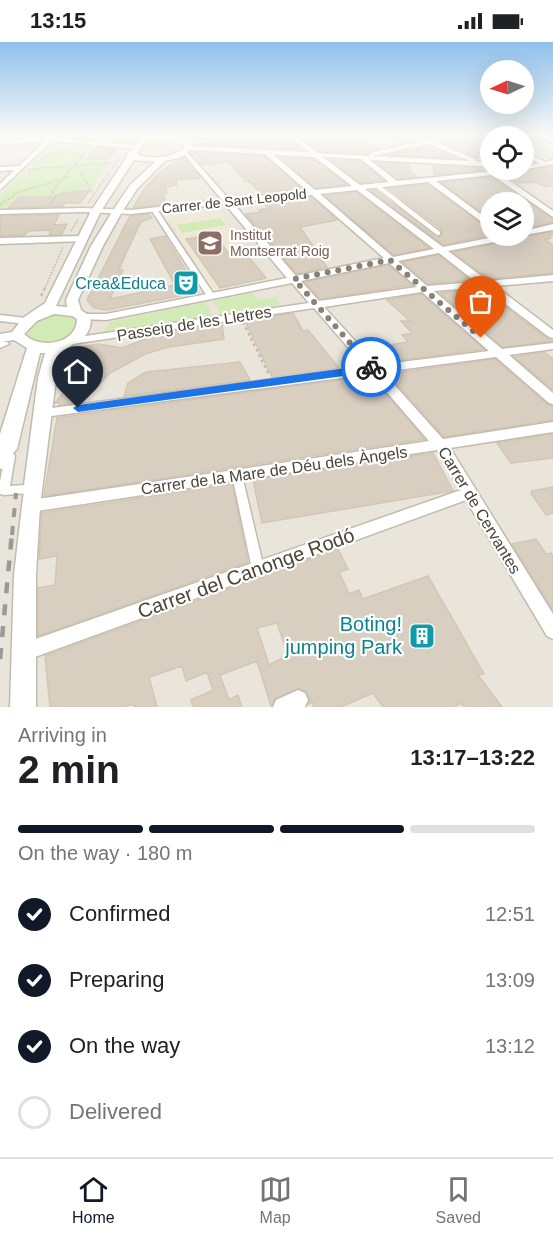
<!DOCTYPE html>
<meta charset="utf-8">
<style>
body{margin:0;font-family:Arial,sans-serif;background:#f2f2f2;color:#202124;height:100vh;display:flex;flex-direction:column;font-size:22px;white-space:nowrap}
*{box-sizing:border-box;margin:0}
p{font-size:20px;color:#757577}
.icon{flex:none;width:33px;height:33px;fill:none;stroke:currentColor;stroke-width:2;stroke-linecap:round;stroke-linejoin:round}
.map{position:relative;height:665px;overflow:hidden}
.drawer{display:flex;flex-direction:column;background:#fff;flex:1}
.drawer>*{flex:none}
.needle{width:39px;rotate:266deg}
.controls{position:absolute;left:480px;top:18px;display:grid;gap:12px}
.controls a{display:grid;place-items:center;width:54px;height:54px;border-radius:50%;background:#fff;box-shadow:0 6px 24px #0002;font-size:30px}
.pin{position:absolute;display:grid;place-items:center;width:51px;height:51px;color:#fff;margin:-62px -26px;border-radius:50% 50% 50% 0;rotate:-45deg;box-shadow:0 0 6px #0007}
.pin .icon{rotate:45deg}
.courier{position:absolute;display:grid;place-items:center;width:60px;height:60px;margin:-30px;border:4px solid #1a73e8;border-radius:50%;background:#fff;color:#222;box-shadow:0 2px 8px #0007}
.head em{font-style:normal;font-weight:700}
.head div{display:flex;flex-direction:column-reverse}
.head{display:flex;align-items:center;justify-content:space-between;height:102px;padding:0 18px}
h1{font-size:39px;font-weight:700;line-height:45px}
.bar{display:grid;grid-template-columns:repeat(4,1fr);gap:9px 6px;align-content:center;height:72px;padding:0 18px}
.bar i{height:8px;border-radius:4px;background:#e0e0e0}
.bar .selected{background:#111827}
.bar p{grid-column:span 4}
ol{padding:0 18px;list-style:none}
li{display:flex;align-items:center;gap:18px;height:66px}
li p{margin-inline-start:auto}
li .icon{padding:6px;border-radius:50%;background:#111827;color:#fff;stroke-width:4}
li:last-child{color:#757577}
li i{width:33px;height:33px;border:3px solid #e0e0e0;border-radius:50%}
.status{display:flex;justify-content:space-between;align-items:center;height:42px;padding:0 30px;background:#fff;direction:ltr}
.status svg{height:16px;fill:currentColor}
.menu{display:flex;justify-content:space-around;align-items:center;height:84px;border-top:2px solid #e0e0e0;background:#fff;font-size:16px;color:#757577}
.menu a{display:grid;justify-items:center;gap:3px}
.menu .selected{color:#111827}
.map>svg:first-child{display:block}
</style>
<div class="status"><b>13:15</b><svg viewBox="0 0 49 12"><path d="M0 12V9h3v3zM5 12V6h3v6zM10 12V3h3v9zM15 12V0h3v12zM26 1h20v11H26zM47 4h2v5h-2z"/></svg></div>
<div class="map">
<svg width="553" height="665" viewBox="0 0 553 665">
<rect width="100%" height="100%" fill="#f6f3ec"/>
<!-- residential -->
<path fill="#eae5da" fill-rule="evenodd" d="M0 94H553V665H0ZM490 94H524V128H490ZM490 160H524V194H490Z"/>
<!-- education -->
<path fill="#efe8d6" d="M214 164 237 193 232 194 266 236 214 248 164 170Z"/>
<!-- green -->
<path fill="#d2eab5" d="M61 94H100L84 117H112L92 145H82L80 149 55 151 52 154H18L6 165 0 166V154L14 139 31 127V123Z
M220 176 225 183 182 191 177 183Z
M252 251 257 258 276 255 281 263 221 272 213 259Z
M205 260 213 274 103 290 110 280Z
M53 272 72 274 78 277 80 285C64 299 49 307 28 296L26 291 31 282Z"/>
<!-- building -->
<path fill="#d8cfc1" stroke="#d3c7b4" stroke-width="1.5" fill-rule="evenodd" d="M242 94H286L302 107 204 102 240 96Z
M298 94H361L369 105 380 106 367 112 319 109Z
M386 94H437L402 101Z
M459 95 488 106 481 108 490 112V121L443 100Z
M428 104 457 116 389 113 409 108 422 109 416 107Z
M97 106 116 107 109 116 87 117Z
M193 110 264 114 302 147 261 151 249 139 246 140 229 120 201 123 191 111Z
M183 116 201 136 176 138 177 143 165 145 167 151 163 152 166 162 133 166 145 146 160 130Z
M280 116 313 117 346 142 316 146Z
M330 118 360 119 383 138 361 141Z
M377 121 410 122V129L417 135 398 137Z
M433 124 482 126 484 128 434 133Z
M553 124V143L547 145 533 140 518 141 506 133Z
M491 135 553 177V180L524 187V160H490V177L442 141Z
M427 142 490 188V193L444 203 371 149 376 148 439 195 442 192 441 187 388 147Z
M90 148 80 161H65L63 164 8 166 19 155H57L58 152Z
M356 150 429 206 394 213 325 154Z
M311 155 337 178 300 185 327 225 297 232 246 172 262 170 259 168 268 166 262 160Z
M149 172 152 176 141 180 126 211 119 228H123L110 257 175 243 150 197 165 194 199 250 107 268 94 266 87 258 130 174Z
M59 173 54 183 67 182 62 192 49 193 51 188 28 189 25 193 0 194V174Z
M553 190V193L548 194 551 196 545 198 553 203V231L489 237 453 210 510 199 516 194 524 195Z
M215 192 228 211 243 208 266 236 220 246 186 197Z
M438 213 470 238 428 242 403 220Z
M388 223 412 243 320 257 305 240Z
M482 247 548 297 553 299 503 305 440 251Z
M421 252 484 307 378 321 365 307 408 300 402 293 412 291 401 279H410L387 258Z
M293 271 303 289 308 288 339 326 272 335 245 279Z
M222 282 224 297 169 305 145 312 110 331 82 360 59 363V360L55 361 79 332 82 323 79 311 82 305 98 302 122 306 159 292Z
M544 310 553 317V348L514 315Z
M495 317 548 363 553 364V378L444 395 388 332Z
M240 320 250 338 124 354 128 341 146 330Z
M370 334 425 397 44 454 57 376Z
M553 392V416L511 421 497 401Z
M433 411 453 449 262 481 253 438Z
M232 442 248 520 38 594V546L55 543 57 514 39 517 42 471Z
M553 445V471L546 473 531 451 532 449Z
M536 497 546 512 551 511 553 514V568L512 502Z
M338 507 348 527 339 530 349 552 359 548 363 557 428 534 484 632 478 633 502 665H464L461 661 454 665H383L373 651 341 665H314L312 660 309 662 310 657 307 650 299 646 275 656 271 664 257 619 220 633 229 658 238 653 242 665H193L191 658 213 648 207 630 186 639 182 624 149 635 157 665H134L133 662 124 665H50L45 614ZM277 581 288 613 269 623 257 586Z"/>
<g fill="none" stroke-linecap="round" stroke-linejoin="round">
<!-- service-far1 casing -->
<g stroke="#c2bbae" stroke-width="5">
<path id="service-far1" d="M376 143 401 162"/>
</g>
<!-- service casing -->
<g stroke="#c2bbae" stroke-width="7">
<path id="service" d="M399 161 438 191"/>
</g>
<!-- pedestrian casing -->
<g stroke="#c2bbae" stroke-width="3">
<path id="pedestrian" d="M155 167 158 169 213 251 212 253H206L205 251 152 169Z
M36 305 50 306 54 309 48 336 35 447 33 450 29 451 4 453 0 452V440L4 418 2 415 4 407 8 404 32 308ZM40 311H45L38 336 24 443 10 444 15 414 13 411 17 407Z
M237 429 241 430 242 433 264 527 262 531 258 533 254 531 252 527 232 433 233 430Z"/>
</g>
<!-- minor casing -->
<g stroke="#c2bbae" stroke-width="3">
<path id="minor" d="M51 94H55L56 96 135 103 138 105 135 107 52 99 0 148V142L14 128 0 129V125L19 124 45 99 0 103V99Z
M226 94H240L188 103 185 101Z
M288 94H295L318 111 371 114 369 112 370 111 428 97 457 94 436 100 475 117V119L485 120 490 123V128H492C488 129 486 126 483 124L370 118 397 139 505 128H524V125L539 121 524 114V110L546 120 553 118V122L548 123 500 132 553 169V175L492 133 436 139 490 179V186L428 140 365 147 443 205 499 194H514L510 197 448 209 488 239 553 233V239L495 244 553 288V296L549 295 483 245 434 249 502 307 553 301V307L509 313 553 351V362L549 361 496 315 383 330 443 397 553 380V390L450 406 553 572V597L547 594 466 458 24 619 17 617 15 610 17 603 24 601 461 448 437 408 31 470 26 468 23 464 26 460 31 458 429 399 371 332 44 375 39 374 38 371 39 368 44 367 365 325 314 266 72 302 68 301 66 299 72 296 309 261 292 241 106 278 80 277 79 275 84 272H106L287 236 225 162 131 172 82 170 0 172V168L82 166 131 168 222 158 183 111 182 110 185 108 229 157 307 149 265 112 189 108 186 106 189 104 309 110ZM428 102 470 119 372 114ZM274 113 314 115 352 144 315 148ZM323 115 361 117 389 140 360 143ZM357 148 434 207 393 215 320 152ZM312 153 384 216 296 234 233 161ZM439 211 476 240 427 244 398 219ZM389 221 417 245 319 259 301 239ZM422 250 489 309 377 323 324 265Z
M473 94H481L490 97V101Z
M535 94H543L553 97V101Z
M553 182V188L524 193V189Z
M81 194 84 195V199L0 202V196Z
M0 273 26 276 31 279 26 282 0 279Z
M0 299 7 300 9 302 0 306Z
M298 648 305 651 308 658 305 665H273L276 658Z"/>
</g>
<!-- tertiary casing -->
<g stroke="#c2bbae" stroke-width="3">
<path id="tertiary" d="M141 94H170L189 98 193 106 181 115 165 119 137 147 122 170 103 204 78 258 81 268 91 275C91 302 72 297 59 314L40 464 36 533V665H10L14 533 22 464 39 336 47 310 40 309 9 420 6 425 0 427V392L27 306 14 298 0 300V292L12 290 23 276 45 261 91 169 128 113 127 111 131 109ZM166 97 183 102 185 105C173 115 151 119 137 112L145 100ZM134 118 155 120 130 143 112 170 91 204 66 258 67 265 56 264 101 169ZM54 272 72 274 77 277C77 302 40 308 24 292L37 279Z"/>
</g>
<!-- path-far1 -->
<path stroke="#c4b79f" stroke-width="1.5" stroke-dasharray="1.5 1.5" stroke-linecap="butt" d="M72 107 83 118
M40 117 72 107
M74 120 93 151
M29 127 113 121
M13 152 69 135
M51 161 56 155 52 149 86 110
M88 161 119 116
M0 162 16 153
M71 189 79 176
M44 248 63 205"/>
<!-- path -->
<path stroke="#c4b79f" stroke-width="2" stroke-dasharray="3 3" stroke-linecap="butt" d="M41 254 45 246
M243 280 268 331"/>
<!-- service-far1 -->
<use href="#service-far1" stroke="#fff" stroke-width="4"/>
<!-- service -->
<use href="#service" stroke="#fff" stroke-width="4.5"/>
<!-- pedestrian -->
<use href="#pedestrian" fill="#fff" fill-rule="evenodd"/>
<!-- minor -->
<use href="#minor" fill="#fff" fill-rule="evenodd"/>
<!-- tertiary -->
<use href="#tertiary" fill="#fff" fill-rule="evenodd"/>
<!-- rail-far1 -->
<path stroke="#9a9a9a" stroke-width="4" stroke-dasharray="9 9" stroke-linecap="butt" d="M12 493 16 451"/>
<!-- rail -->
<path stroke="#9a9a9a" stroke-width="4.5" stroke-dasharray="11 11" stroke-linecap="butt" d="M0 617 12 491"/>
</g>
<!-- sky -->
<linearGradient id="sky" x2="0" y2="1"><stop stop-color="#8fc1ec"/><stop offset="0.5" stop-color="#fbfaf6"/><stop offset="1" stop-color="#fbfaf6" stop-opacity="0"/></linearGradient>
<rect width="553" height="187" fill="url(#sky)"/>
<!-- route -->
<path fill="#1a73e8" d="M368 323H374L377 327 373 330 78 370 73 366 78 363Z"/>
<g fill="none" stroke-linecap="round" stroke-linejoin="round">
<!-- done -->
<path stroke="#878178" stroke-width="6" stroke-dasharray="0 10.8" d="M371 325 294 237 390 218 481 296"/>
</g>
<!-- icons -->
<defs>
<g id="school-square" transform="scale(1.35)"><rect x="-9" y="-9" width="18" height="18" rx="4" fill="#8d6e63" stroke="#fff"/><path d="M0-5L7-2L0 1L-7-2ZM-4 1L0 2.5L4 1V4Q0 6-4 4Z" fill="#fff"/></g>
<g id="theatre-square" transform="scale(1.35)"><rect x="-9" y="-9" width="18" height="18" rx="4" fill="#0f9aa8" stroke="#fff"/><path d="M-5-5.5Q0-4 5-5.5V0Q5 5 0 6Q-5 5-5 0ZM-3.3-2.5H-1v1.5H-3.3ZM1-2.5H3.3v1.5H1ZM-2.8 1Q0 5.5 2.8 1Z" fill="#fff"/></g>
<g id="building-square" transform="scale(1.35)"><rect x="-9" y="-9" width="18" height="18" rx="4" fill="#0f9aa8" stroke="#fff"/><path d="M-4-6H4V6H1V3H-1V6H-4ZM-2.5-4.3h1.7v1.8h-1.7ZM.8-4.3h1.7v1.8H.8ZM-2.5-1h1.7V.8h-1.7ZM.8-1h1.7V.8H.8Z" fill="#fff"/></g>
</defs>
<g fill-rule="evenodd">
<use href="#school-square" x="210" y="201"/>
<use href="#theatre-square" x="186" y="241"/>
<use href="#building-square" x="422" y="594"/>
</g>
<g text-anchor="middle" stroke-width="4.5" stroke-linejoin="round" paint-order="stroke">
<!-- far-street labels -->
<g font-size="14" fill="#4b4439" stroke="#fff">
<text transform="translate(234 159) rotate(-6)" y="5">Carrer de Sant Leopold</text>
</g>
<!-- far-education labels -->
<g font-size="14" fill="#785e54" stroke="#fff" text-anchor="start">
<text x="230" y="198">Institut<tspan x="230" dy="16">Montserrat Roig</tspan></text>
</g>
<!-- culture labels -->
<g font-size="16" fill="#0d838f" stroke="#fff" text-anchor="end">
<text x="166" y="247">Crea&amp;Educa</text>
</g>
<!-- street labels -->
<g font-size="16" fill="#4b4439" stroke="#fff">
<text transform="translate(194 281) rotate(-9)" y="6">Passeig de les Lletres</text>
<text transform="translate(274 428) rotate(-8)" y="6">Carrer de la Mare de Déu dels Àngels</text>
<text transform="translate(480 468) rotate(59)" y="6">Carrer de Cervantes</text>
</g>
<!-- near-street labels -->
<g font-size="20" fill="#4b4439" stroke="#fff">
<text transform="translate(246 531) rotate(-20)" y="7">Carrer del Canonge Rodó</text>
</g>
<!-- near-culture labels -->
<g font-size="20" fill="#0d838f" stroke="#fff" text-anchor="end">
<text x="402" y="589">Boting!<tspan x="402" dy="23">jumping Park</tspan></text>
</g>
</g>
</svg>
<div class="controls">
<a><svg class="needle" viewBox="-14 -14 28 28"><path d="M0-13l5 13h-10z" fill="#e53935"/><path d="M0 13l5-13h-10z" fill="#757577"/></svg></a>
<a><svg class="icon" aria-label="locate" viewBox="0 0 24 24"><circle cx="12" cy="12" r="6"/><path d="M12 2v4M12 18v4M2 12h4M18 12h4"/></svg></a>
<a><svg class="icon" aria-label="layers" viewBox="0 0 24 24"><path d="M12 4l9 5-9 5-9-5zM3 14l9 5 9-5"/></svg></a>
</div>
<div class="pin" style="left:481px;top:296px;background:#ea580c"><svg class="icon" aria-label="bag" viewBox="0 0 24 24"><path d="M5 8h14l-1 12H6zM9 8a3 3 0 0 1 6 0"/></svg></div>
<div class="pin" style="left:78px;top:366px;background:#1f2937"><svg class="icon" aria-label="home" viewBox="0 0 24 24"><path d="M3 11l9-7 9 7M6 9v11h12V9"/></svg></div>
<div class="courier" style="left:371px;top:325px"><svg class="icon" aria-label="bike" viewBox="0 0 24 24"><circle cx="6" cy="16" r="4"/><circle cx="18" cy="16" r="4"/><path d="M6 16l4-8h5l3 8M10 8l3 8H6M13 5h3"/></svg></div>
</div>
<section class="drawer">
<div class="head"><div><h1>2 min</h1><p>Arriving in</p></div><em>13:17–13:22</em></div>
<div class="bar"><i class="selected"></i><i class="selected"></i><i class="selected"></i><i></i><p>On the way · 180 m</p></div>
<ol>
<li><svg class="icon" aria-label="check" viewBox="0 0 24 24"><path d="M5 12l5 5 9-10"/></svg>Confirmed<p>12:51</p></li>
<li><svg class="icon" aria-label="check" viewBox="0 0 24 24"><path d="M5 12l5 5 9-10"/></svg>Preparing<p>13:09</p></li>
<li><svg class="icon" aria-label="check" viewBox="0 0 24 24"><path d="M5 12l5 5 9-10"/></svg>On the way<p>13:12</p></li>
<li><i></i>Delivered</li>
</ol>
</section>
<nav class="menu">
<a class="selected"><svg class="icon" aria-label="home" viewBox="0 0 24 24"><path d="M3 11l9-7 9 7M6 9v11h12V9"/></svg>Home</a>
<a><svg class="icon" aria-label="map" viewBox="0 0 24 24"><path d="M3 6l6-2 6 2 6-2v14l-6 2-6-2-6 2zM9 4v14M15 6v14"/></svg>Map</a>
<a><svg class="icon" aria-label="saved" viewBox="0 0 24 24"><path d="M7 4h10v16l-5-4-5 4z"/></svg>Saved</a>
</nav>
